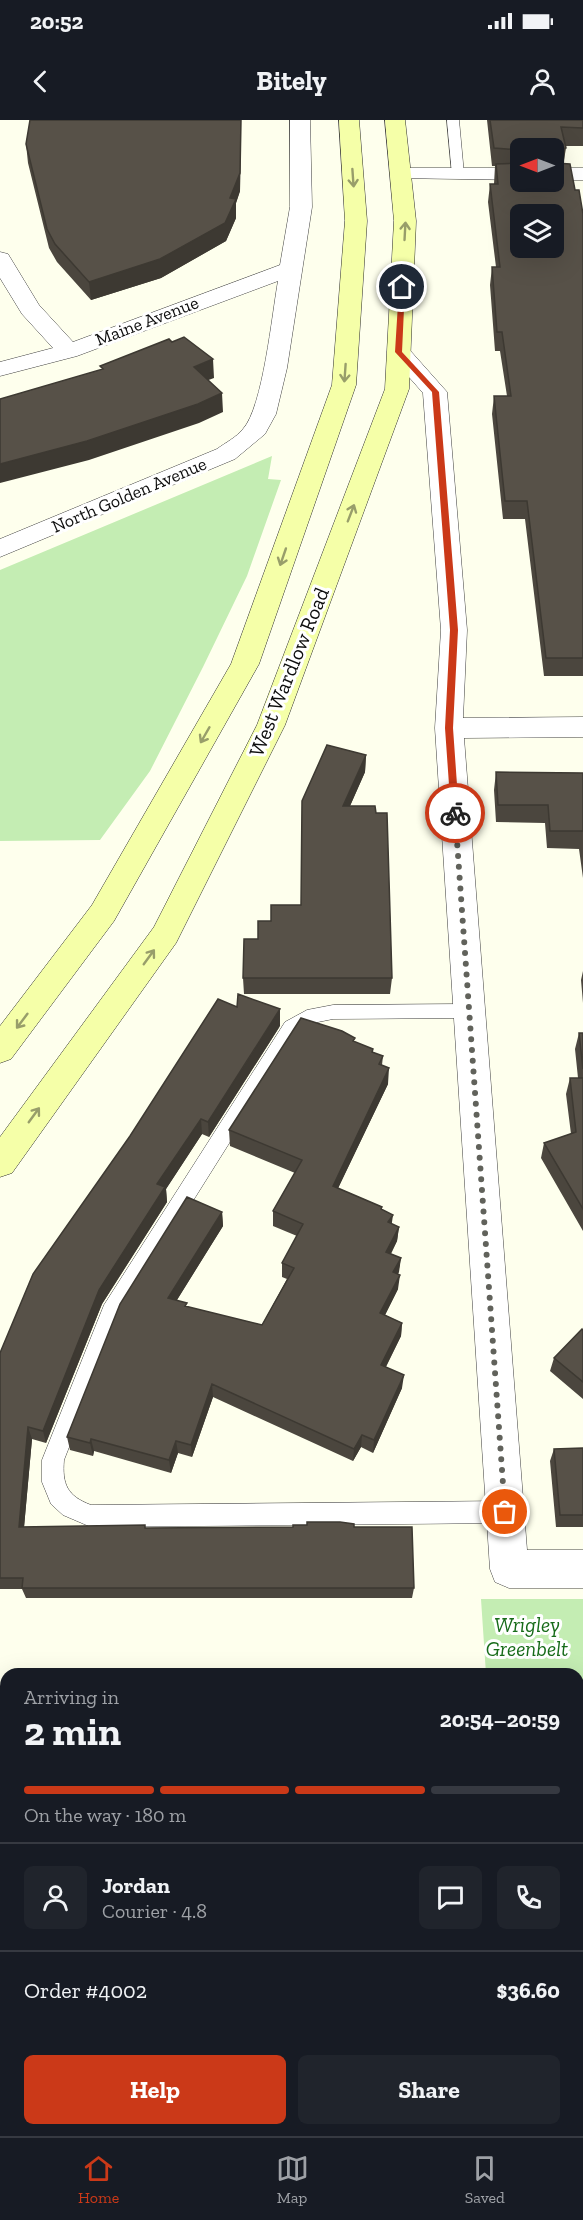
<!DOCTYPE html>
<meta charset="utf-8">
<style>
body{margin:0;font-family:"Zilla Slab",serif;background:#20242c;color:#f1f3f6;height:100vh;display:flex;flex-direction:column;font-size:22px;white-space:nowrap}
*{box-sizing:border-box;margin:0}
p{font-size:20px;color:#9ea1a6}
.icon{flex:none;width:33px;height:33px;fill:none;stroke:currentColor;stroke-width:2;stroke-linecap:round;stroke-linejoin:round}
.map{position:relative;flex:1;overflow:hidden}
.details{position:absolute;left:0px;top:1548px;width:584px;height:468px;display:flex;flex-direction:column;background:#171b24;border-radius:18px 18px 0 0;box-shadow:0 6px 24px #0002}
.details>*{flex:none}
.needle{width:39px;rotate:270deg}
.fabs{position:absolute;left:510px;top:18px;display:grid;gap:12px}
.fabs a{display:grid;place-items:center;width:54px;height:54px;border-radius:9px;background:#171b24;box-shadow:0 6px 24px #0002;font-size:30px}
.pin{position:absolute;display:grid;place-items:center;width:51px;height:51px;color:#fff;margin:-26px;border:3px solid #fff;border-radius:50%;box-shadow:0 2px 6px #0007}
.courier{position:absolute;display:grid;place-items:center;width:60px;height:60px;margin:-30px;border:4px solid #cb3918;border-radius:50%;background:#fff;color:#222;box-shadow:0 2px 8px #0007}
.summary em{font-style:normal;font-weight:700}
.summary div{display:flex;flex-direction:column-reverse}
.summary{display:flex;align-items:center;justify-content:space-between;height:102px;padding:0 24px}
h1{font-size:39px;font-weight:700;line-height:45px}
.bar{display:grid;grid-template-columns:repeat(4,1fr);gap:9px 6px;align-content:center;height:72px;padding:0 24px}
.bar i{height:8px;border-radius:4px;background:#363941}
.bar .active{background:#cb3918}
.bar p{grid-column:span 4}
.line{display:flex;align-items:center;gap:15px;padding:0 24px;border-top:2px solid #363941}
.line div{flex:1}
.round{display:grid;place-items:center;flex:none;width:63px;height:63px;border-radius:9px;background:#20242c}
.primary-button{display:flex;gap:12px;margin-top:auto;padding:12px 24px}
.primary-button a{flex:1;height:69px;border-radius:9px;background:#cb3918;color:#fff;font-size:24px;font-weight:700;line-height:69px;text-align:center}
.primary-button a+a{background:#20242c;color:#f1f3f6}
.status{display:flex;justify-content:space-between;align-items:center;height:42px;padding:0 30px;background:#171b24;direction:ltr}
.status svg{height:16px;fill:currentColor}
header{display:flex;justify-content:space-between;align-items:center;height:78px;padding:0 24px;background:#171b24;font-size:27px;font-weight:700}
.tab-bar{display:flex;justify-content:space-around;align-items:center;height:84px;border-top:2px solid #363941;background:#171b24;font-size:16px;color:#9ea1a6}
.tab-bar a{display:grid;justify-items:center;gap:3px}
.tab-bar .active{color:#cb3918}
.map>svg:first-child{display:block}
</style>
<div class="status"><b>20:52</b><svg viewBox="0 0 49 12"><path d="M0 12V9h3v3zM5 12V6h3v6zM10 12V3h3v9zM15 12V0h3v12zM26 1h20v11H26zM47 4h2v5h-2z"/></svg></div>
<header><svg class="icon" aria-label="back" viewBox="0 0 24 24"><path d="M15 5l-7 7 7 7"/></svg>Bitely<svg class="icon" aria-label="person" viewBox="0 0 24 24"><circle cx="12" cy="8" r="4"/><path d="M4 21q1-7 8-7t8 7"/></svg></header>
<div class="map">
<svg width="583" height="2016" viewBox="0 0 583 2016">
<rect width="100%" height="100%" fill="#feffed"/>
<!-- green -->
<path fill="#c4edb3" d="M272 336 268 359 281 360 247 456 203 547 150 651 100 720 0 721V450Z
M481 1479H583V1824H578V1554H486Z"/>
<!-- water -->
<path fill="#acccfc" stroke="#2c6cda" stroke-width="1.5" d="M578 1998H583V2016H0V2004H6V2010H578Z"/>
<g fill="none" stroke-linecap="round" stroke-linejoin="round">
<!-- lane casing -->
<g stroke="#404040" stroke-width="1">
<path id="lane" d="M447 0H459L464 54 458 58 452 54Z
M469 884 476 886 478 891 476 896 469 898 333 899 318 902 299 912 120 1197 64 1340C62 1364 67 1376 91 1385L505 1381 513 1384 516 1392 513 1400 505 1403 91 1407 63 1395 51 1384 42 1362V1340L104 1185 285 902 307 890 333 885Z"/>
</g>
<!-- street casing -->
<g stroke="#404040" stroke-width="1">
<path id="street" d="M290 0H310L312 87 287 248 276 294 265 314 235 339 0 437V419L217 329C225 323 237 317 243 309 263 287 272 194 278 161L77 236 0 256V242L53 228 22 194 0 158V132L8 134 39 185 73 222 280 145 290 87Z
M401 48H520V60L394 58 390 54 394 50Z
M554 48H583V60H554Z
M399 225 407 227 447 272 467 510 463 598 583 597V617L464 618 527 1430H583V1468H509L495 1462 490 1449 435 608 441 510 423 273 387 232 391 227Z"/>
</g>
<!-- secondary casing -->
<g stroke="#2f2f2f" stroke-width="1">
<path id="secondary" d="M339 0H359L367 101 356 265 259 544 114 801 11 939 0 943V906L92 785 231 544 332 265 345 101Z
M385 0H405L416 101 409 269 285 605 176 823 12 1053 0 1057V1017L154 807 257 605 385 269 394 101Z"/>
</g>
<!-- lane -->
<use href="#lane" fill="#fff" fill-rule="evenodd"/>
<!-- street -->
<use href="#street" fill="#fff" fill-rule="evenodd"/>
<!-- secondary -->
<use href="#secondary" fill="#f5ffa8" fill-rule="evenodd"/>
</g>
<!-- wall -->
<path fill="#4b463e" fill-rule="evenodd" d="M30 0H241L240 71 236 83V98L226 121 161 158 91 180 57 142 49 128 28 43 26 24Z
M487 0H583V26H565L564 44 575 70 583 94V556H544L525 399H503L492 294 494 276H507L500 231H495L490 165 492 147H496L488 82 490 64H494L495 46H492ZM520 28H554L520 62Z
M366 635 365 652 350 686 392 858 390 874H244L243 858 258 819 271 801 301 785Z
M496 652 583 653V758L579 729 547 728 545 703 496 702 494 670Z
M583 851V883L581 860Z
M280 906 209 1017 202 1014 166 1069 167 1082 102 1184 46 1323 32 1319 24 1407 145 1405V1408L354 1407 414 1468 412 1478H26L22 1469H0V1233Z
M579 913H583V1111L541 1038 544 1023 571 1014 566 974 570 958H578L575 929Z
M355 922 373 929V933L383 936 382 945 388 964 338 1068 382 1087V1090L392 1104 399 1107 397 1121 391 1134 401 1138 398 1154V1169L385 1195 402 1203 401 1216 386 1247 402 1268 373 1333 361 1327 353 1341 213 1277 192 1337 178 1333 171 1353 94 1331 93 1336 70 1330 67 1317 222 1092 223 1106 177 1180 187 1187 262 1205 287 1159 282 1157V1143L297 1116 273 1106V1091L295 1053 230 1026 229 1010Z
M583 1211V1279L550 1251 554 1238Z
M583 1328V1407H556L550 1341 554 1329Z"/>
<!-- shaded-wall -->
<path fill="#3d3932" d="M241 0 240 71 236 83V98L226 121 161 158 91 180 89 162 230 78Z
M566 28 563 46 554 48V30Z
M213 239 214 258 195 265 194 247Z
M222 273 223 292 199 303 89 340 0 363V344Z
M366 635 365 652 342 704 343 686Z
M280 889V906L209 1017 208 1002Z
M389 948 388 964 332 1081 333 1066Z
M201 999 202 1014 166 1069 167 1082 102 1184 46 1323 43 1311 99 1170 157 1064Z
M222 1092 223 1106 170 1191 168 1178Z
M393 1095 391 1109 388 1102Z
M399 1107 397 1121 384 1146 386 1132Z
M401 1138 399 1152 392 1166 393 1152Z
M400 1155 398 1169 379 1207 380 1193Z
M402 1203 401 1216 380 1258 381 1245Z
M404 1255 402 1268 373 1333 374 1320Z
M212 1264 213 1277 192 1337 191 1325Z
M28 1307 32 1319 23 1419 19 1407Z
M362 1315 361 1327 353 1341 354 1329Z
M91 1319 94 1331 93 1336 90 1323Z
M176 1321 178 1333 171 1353 169 1340Z"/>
<!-- building -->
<path fill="#575148" stroke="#3d3932" stroke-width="1.5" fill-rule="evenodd" d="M30 0H241L240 53 230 78 236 79 225 103 160 139 89 162 55 124 47 109 26 24Z
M490 0H583V8L561 7 566 28 554 30 555 43 570 44 575 70H579L583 94V538H546L527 381H505L494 276H511L502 212H497L492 147H500L490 64H498L496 44 520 43V62H554V28H520V30L494 28ZM520 94H554V128H520Z
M184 217 213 239 194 247 222 273 198 284 87 321 0 344V279L103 249 100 246 169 219 172 222Z
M327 625 366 635 343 686H375L376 693H387L392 858H243L244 819H258V801H271V785H301L302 681Z
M496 652 583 653V711H550L548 685H498Z
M238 874 280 889 208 1002 201 999 157 1064 165 1067 99 1170 43 1311 28 1307 19 1407 145 1405V1408L293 1407V1405H307V1402H340L354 1404V1407H412L414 1468H22L23 1458H0V1233L33 1154 130 1016 218 879 237 887Z
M301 898 342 911 355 918 353 921 373 929 372 932 383 936 379 944 389 948 333 1066 382 1087 381 1089 393 1095 388 1102 399 1107 386 1132 401 1138 393 1152 400 1155 380 1193 402 1203 381 1245 404 1255 374 1320 362 1315 354 1329 212 1264 191 1325 176 1321 169 1340 91 1319 90 1323 67 1317 120 1184 187 1077 222 1092 168 1178 187 1183 185 1186 262 1205 294 1148 282 1143 303 1104 273 1091 302 1040 229 1010Z
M579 913H583V949Z
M570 958H583V1089L544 1023 576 1012Z
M582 1209 583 1211V1262L554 1238Z
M583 1328V1395H560L554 1329Z"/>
<!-- one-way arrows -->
<defs><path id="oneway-shaft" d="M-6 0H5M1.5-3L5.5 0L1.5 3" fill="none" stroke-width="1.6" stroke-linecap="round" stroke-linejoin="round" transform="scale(1.5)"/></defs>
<g stroke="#989e6a">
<use href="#oneway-shaft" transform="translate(353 58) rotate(86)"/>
<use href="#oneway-shaft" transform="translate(405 111) rotate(-87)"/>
<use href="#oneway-shaft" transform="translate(345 253) rotate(94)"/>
<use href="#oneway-shaft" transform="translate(351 393) rotate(-69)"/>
<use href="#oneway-shaft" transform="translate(283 437) rotate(109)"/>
<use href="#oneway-shaft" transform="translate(205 615) rotate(120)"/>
<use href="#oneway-shaft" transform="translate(149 837) rotate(-54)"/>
<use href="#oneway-shaft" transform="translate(22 901) rotate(127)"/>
<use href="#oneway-shaft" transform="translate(34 995) rotate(-54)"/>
</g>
<!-- route -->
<path fill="#cb3918" d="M402 165 405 167 402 232 439 272 458 510 453 608 459 693 455 696 451 693 445 608 450 510 432 272 395 232 399 167Z"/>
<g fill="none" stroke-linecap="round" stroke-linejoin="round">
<!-- done -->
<path stroke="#61625b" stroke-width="6" stroke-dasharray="0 10.8" d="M455 693 505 1392"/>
</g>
<g text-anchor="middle" stroke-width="6" stroke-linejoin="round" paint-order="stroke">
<!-- far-street labels -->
<g font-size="18" fill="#0d0d0d" stroke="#fff">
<text transform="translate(147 201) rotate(-21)" y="6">Maine Avenue</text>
<text transform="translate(129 375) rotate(-23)" y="6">North Golden Avenue</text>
</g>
<!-- street labels -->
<g font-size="21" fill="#0d0d0d" stroke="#fff">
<text transform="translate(289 552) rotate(-68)" y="7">West Wardlow Road</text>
</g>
<!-- park labels -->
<g font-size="21" font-style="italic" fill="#176b19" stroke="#fff">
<text x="527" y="1512">Wrigley<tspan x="527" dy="24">Greenbelt</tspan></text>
</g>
</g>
</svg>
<div class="fabs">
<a><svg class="needle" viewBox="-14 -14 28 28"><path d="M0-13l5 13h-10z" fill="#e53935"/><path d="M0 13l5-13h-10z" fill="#9ea1a6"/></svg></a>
<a><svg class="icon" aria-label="layers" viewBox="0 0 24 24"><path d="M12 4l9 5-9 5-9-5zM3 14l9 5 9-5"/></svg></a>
</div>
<div class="pin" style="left:505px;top:1392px;background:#ea580c"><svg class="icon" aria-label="bag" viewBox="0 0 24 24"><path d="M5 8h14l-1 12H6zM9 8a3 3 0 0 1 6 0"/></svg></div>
<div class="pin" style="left:402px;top:167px;background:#1f2937"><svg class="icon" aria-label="home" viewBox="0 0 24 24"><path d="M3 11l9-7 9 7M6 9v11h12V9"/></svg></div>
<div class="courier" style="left:455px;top:693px"><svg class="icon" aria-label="bike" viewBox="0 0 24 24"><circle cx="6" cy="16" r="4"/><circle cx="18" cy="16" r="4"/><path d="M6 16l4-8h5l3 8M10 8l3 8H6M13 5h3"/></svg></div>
<section class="details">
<div class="summary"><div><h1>2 min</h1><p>Arriving in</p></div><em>20:54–20:59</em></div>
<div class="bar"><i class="active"></i><i class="active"></i><i class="active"></i><i></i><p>On the way · 180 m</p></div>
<div class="line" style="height:108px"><a class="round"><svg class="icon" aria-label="person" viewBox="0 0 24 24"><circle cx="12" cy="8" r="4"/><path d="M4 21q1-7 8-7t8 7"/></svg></a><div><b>Jordan</b><p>Courier · 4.8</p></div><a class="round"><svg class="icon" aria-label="chat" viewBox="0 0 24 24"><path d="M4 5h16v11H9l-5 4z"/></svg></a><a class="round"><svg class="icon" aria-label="phone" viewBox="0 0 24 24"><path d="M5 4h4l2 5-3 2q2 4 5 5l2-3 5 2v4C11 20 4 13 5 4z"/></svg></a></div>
<div class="line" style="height:78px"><div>Order #4002</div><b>$36.60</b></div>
<div class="primary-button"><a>Help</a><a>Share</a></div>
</section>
</div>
<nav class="tab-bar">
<a class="active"><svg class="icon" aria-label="home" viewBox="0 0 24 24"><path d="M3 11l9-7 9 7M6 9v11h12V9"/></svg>Home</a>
<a><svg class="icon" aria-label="map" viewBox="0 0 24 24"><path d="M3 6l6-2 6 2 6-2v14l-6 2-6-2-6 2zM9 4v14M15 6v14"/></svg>Map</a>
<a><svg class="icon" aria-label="saved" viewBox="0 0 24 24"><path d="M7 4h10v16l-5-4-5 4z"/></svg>Saved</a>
</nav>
